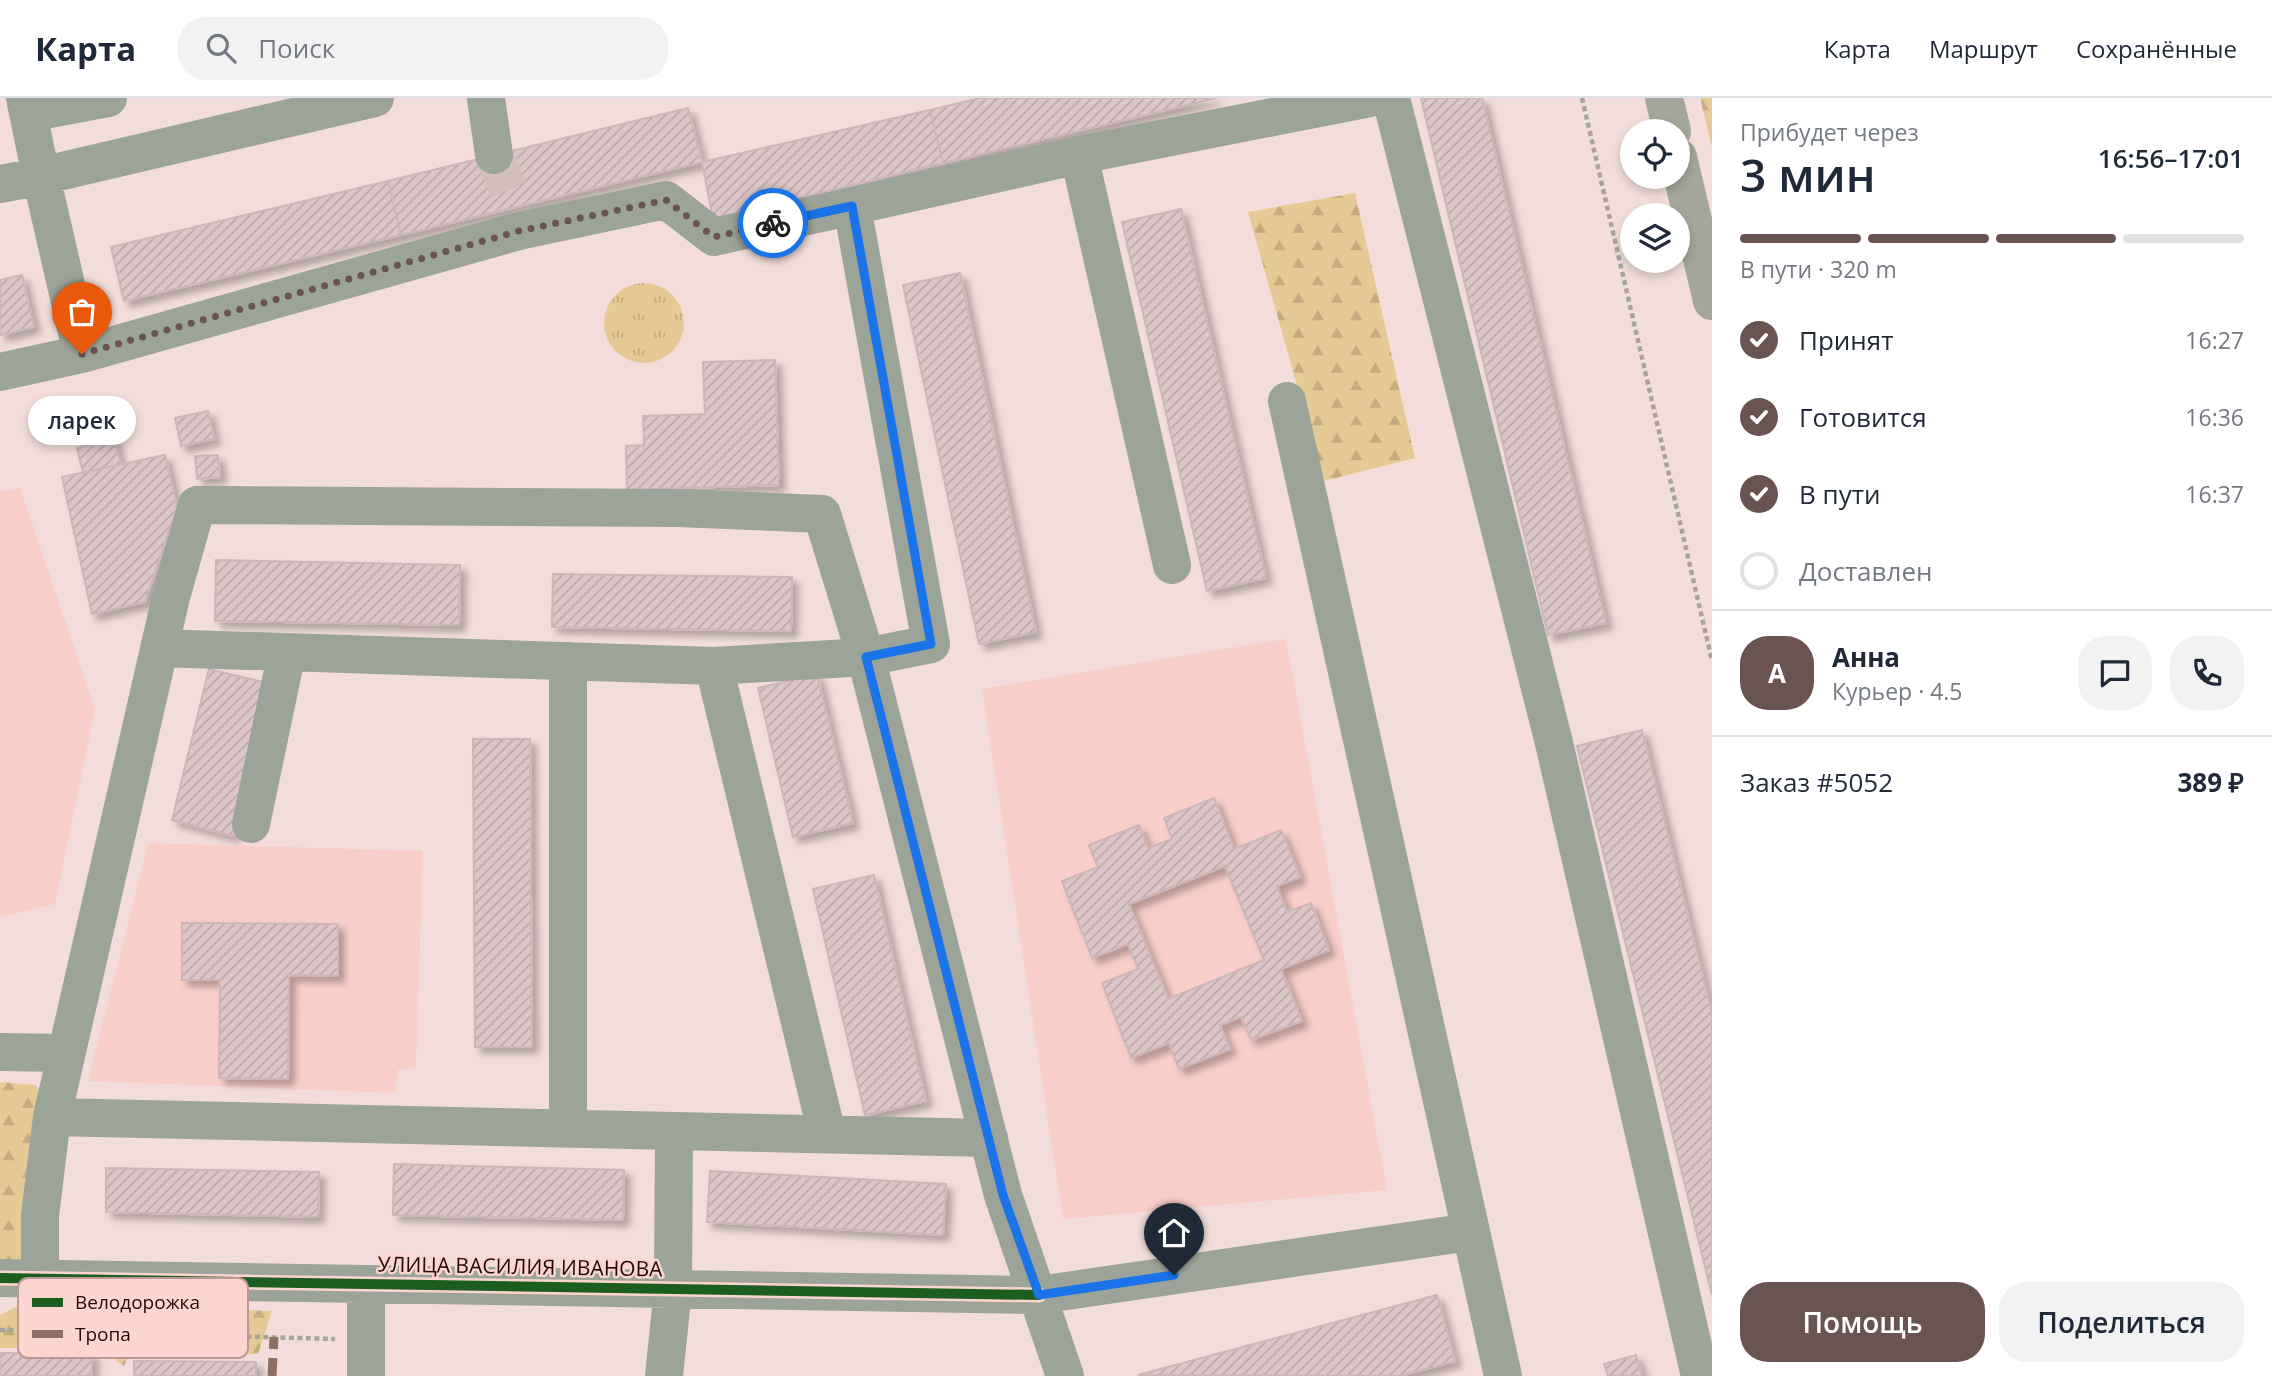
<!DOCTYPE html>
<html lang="ru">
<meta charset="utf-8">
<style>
body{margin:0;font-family:"Open Sans",sans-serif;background:#f2f2f3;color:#1f2937;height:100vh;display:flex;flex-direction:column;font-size:26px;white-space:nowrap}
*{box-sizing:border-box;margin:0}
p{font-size:23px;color:#747a83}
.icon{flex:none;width:38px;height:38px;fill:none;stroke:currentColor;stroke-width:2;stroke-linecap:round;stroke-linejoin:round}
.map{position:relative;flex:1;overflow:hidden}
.drawer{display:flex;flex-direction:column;background:#fff;width:560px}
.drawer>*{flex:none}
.tools{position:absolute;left:1620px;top:21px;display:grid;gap:14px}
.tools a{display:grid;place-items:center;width:70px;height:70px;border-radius:50%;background:#fff;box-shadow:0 4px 10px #0003;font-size:35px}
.pin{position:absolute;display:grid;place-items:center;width:60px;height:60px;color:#fff;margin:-72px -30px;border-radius:50% 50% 50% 0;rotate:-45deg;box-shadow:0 0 7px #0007}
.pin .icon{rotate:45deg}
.courier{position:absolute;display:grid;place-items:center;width:70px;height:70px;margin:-35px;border:5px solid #1a73e8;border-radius:50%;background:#fff;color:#222;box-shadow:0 2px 9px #0007}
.bubble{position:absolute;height:49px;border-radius:24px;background:#fff;box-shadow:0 4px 10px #0003;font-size:23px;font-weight:600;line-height:49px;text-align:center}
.head em{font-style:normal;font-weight:600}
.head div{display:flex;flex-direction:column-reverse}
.head{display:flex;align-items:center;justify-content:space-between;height:119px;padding:0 28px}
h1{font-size:46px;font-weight:600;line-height:52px}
.bar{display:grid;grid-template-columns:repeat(4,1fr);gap:10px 7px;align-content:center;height:84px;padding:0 28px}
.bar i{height:9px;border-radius:5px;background:#e0e1e3}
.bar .on{background:#6a5452}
.bar p{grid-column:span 4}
.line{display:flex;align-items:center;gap:18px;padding:0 28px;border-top:2px solid #e0e1e3}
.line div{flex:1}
.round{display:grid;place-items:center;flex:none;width:74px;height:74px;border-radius:28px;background:#f2f2f3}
ol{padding:0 28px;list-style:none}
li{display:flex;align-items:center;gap:21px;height:77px}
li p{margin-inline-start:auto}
li .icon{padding:7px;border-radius:50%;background:#6a5452;color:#fff;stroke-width:4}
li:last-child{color:#747a83}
li i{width:38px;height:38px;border:4px solid #e0e1e3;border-radius:50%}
.action{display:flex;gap:14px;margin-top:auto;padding:14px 28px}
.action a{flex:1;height:80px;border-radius:28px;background:#6a5452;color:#fff;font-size:28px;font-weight:600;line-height:80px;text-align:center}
.action a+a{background:#f2f2f3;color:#1f2937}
header{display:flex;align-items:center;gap:42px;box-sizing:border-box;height:98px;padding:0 35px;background:#fff;border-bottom:2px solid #e0e1e3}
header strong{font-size:33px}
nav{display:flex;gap:38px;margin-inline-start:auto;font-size:24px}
.search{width:490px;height:63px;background:#f2f2f3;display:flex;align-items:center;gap:18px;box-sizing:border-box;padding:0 24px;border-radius:28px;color:#747a83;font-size:26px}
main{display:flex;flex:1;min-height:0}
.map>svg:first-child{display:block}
</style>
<header>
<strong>Карта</strong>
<div class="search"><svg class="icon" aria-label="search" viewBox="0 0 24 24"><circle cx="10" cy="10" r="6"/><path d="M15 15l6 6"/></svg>Поиск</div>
<nav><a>Карта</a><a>Маршрут</a><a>Сохранённые</a></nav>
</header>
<main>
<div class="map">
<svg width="1712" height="1278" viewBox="0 0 1712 1278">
<defs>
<pattern id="forest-firs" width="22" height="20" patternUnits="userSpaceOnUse" patternTransform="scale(1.75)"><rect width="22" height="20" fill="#e6ca95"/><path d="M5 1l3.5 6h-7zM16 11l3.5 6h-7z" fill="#c5ac7f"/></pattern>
<pattern id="park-tufts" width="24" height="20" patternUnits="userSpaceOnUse" patternTransform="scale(1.75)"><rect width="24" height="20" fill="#e6ca95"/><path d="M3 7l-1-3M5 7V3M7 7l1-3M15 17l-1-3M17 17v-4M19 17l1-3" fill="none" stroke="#c5ac7f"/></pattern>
<pattern id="building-hatch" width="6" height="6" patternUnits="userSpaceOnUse" patternTransform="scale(1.75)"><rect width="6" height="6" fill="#dcc6c7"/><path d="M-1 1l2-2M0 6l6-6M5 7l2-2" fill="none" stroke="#bca9a9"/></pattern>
<filter id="shadow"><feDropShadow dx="6" dy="6" stdDeviation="3.5" flood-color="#0004"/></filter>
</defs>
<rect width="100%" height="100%" fill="#f2ddda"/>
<!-- built -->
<path fill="#f8cfc8" d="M20 389 95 612 55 806 0 819V394Z
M1286 541 1387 1092 1063 1121 982 591Z
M148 745 423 753 416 969 398 972 395 995 88 983Z"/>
<!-- forest -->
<path fill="url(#forest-firs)" d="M1700 0H1712V49Z
M1355 95 1415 360 1324 383 1248 114Z
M0 984 35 987 44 996 29 1165 0 1166Z
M19 1207 272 1213 258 1256 129 1257 124 1268 98 1250H0V1217Z"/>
<!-- park -->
<path fill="url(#park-tufts)" d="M604 225a40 40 0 1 1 80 0a40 40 0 1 1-80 0Z"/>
<!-- building -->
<path fill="url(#building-hatch)" stroke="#ccb6b7" stroke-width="2" fill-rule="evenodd" filter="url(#shadow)" d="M980 0H1217L943 65 930 12Z
M1421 0H1482L1606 525 1548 537Z
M688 10 702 64 401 137 388 83Z
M930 12 943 65 713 121 702 64Z
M388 83 401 137 124 203 111 149Z
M1181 111 1266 480 1207 493 1122 124Z
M960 175 1036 534 979 546 903 187Z
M22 177 34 229 0 237V182Z
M775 262 779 387 627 392 626 348 644 347 643 318 705 316 703 264Z
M208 313 214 341 181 348 175 320Z
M114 340 121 366 83 375 77 350Z
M165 357 177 409 145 504 92 516 62 379Z
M218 357 220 379 197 381 195 358Z
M216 462 460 467 459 527 215 523Z
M553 476 792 479 791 533 552 529Z
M209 571 271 586 234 738 172 722Z
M817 576 853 725 793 739 758 590Z
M1642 632 1712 916V1197L1577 648Z
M473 641H530L532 949H475Z
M1214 700 1234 751 1281 732 1300 779 1277 788 1287 814 1311 805 1329 852 1281 871 1302 923 1251 942 1241 919 1220 927 1230 951 1179 971 1169 945 1131 960 1102 885 1138 871 1128 846 1092 860 1062 783 1098 769 1089 747 1139 727 1148 750 1172 741 1164 720ZM1225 768 1264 862 1168 901 1129 806Z
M874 777 926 1003 865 1017 813 791Z
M182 825 338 826V878L289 877 288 981 219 980 220 882H182Z
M394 1066 624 1072 623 1122 393 1117Z
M106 1070 319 1074 318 1119 106 1114Z
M710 1073 946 1086 943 1137 707 1124Z
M1437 1197 1455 1263 1400 1278 1138 1277Z
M0 1255H92V1278H0Z
M1636 1257 1642 1278H1608L1604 1266Z
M134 1263 256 1264V1278H134Z"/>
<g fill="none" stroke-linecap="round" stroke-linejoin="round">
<!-- minor-tunnel -->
<path stroke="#d3beba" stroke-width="38" stroke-dasharray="38 19" stroke-linecap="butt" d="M494 57 516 109"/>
<!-- path -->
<path stroke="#a6a59c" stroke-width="4.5" stroke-dasharray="5 3.5" stroke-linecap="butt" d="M1582 0 1712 563
M0 1232 335 1241"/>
<!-- minor -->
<path stroke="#9ca398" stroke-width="38" d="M486 0 494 57
M1391 0 1554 645 1700 1278
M28 15 108 0
M1079 57 1172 467
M0 86 41 78 25 0
M82 256 519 133 666 102 714 139 1079 57 1370 0
M0 274 82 256 41 78 375 0
M1287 303 1503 1278
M159 550 714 568 866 559 931 546 852 108
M714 568 827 1036
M251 726 287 554
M0 954 66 955
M52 1019 989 1040
M568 1030V563
M0 1180 1039 1197 1470 1134
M40 1181V1118L52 1019 171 499 197 407 678 410 822 416 866 559 1003 1097 1065 1278
M366 1278V1186
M664 1278 673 1191 674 1033"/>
<!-- major -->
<path stroke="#a5a69b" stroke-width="38" d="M1664 0 1672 33
M1678 59 1712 203"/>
<!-- quiet -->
<path stroke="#8d6e63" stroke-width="9" stroke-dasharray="18 9" stroke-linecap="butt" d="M272 1278 274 1239"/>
<!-- cycleway casing -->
<g stroke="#fdd5cf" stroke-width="15">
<path id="cycleway" d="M0 1180 1039 1197"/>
</g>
<!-- cycleway -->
<use href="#cycleway" stroke="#1b5e20" stroke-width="10"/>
</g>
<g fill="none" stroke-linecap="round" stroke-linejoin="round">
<!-- done -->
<path stroke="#6a5452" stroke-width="7" stroke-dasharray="0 12.6" d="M82 256 519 133 666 102 714 139 773 125"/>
<!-- route -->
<path stroke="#1a73e8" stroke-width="9" d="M773 125 852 108 931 546 866 559 1003 1097 1039 1197 1174 1177"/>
</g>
<g text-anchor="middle" stroke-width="5" stroke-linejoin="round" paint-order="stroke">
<!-- street labels -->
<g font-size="21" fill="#210b08" stroke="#fdd5cf">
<text transform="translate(520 1169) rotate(1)" y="7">УЛИЦА ВАСИЛИЯ ИВАНОВА</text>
</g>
</g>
<!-- legend -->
<rect x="18" y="1180" width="230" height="80" rx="10" fill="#fdd5cf" stroke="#bb9893" stroke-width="2"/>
<rect x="32" y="1200" width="31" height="9" fill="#1b5e20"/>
<rect x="32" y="1232" width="31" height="8" fill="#8d6e63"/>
<g font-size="19" fill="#210b08">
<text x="75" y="1211">Велодорожка</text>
<text x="75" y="1243">Тропа</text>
</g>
</svg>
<div class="tools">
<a><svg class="icon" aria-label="locate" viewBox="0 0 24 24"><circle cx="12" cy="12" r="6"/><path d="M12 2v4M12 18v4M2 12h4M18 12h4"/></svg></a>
<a><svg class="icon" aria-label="layers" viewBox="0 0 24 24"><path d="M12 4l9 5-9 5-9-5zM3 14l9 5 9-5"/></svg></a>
</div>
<div class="pin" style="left:82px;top:256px;background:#ea580c"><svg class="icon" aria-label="bag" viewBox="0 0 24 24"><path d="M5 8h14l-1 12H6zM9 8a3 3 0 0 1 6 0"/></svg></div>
<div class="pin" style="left:1174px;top:1177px;background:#1f2937"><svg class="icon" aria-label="home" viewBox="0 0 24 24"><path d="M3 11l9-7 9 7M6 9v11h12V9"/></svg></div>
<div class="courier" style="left:773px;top:125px"><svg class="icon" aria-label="bike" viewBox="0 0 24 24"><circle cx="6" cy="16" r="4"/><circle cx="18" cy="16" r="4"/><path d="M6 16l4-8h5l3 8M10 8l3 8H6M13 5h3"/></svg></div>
<div class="bubble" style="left:28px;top:298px;width:108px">ларек</div>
</div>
<section class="drawer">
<div class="head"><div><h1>3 мин</h1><p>Прибудет через</p></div><em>16:56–17:01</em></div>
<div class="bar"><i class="on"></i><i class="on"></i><i class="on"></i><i></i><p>В пути · 320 m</p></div>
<ol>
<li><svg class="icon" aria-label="check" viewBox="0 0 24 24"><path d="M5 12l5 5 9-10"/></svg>Принят<p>16:27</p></li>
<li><svg class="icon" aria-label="check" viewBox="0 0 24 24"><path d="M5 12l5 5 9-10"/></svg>Готовится<p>16:36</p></li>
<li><svg class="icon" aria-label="check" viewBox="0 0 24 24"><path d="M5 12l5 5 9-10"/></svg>В пути<p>16:37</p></li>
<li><i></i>Доставлен</li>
</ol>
<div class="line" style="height:126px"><b class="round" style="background:#6a5452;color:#fff">А</b><div><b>Анна</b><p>Курьер · 4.5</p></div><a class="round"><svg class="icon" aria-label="chat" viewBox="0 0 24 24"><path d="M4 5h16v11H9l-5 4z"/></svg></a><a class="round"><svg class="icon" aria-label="phone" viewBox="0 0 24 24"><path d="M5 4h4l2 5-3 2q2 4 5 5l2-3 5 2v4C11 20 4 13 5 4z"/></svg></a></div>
<div class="line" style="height:91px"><div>Заказ #5052</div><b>389 ₽</b></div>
<div class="action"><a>Помощь</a><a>Поделиться</a></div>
</section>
</main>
